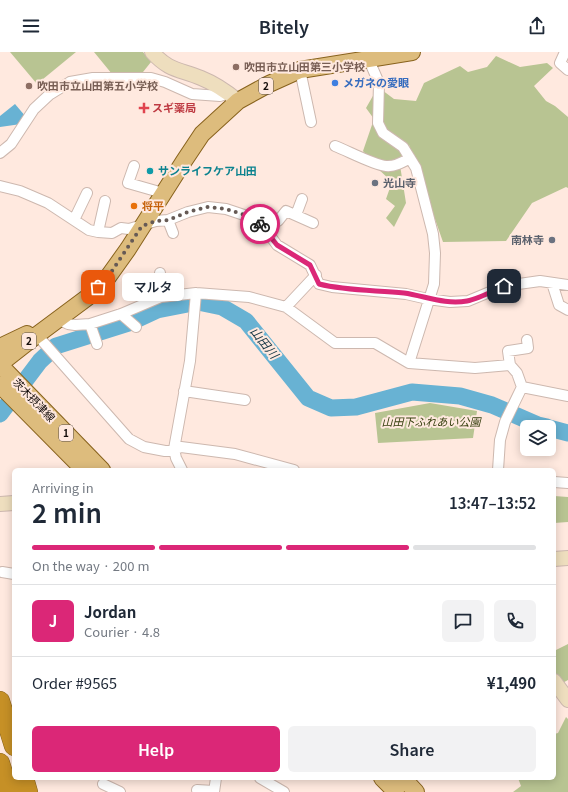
<!DOCTYPE html>
<meta charset="utf-8">
<style>
body{margin:0;font-family:Georgia,"Noto Sans JP",serif;background:#f2f2f3;color:#1f2937;height:100vh;display:flex;flex-direction:column;font-size:15px;white-space:nowrap}
*{box-sizing:border-box;margin:0}
p{font-size:13px;color:#747a83}
.icon{flex:none;width:22px;height:22px;fill:none;stroke:currentColor;stroke-width:2;stroke-linecap:round;stroke-linejoin:round}
.map{position:relative;flex:1;overflow:hidden}
.sheet{position:absolute;left:12px;top:416px;width:544px;height:312px;display:flex;flex-direction:column;background:#fff;border-radius:6px;box-shadow:0 2px 10px #0003}
.sheet>*{flex:none}
.tools{position:absolute;left:520px;top:368px;display:grid;gap:8px}
.tools a{display:grid;place-items:center;width:36px;height:36px;border-radius:6px;background:#fff;box-shadow:0 2px 10px #0003;font-size:20px}
.pin{position:absolute;display:grid;place-items:center;width:34px;height:34px;color:#fff;margin:-17px;border-radius:8px;box-shadow:0 2px 6px #0006}
.courier{position:absolute;display:grid;place-items:center;width:40px;height:40px;margin:-20px;border:3px solid #db2777;border-radius:50%;background:#fff;color:#222;box-shadow:0 1px 5px #0007}
.bubble{position:absolute;height:28px;border-radius:6px;background:#fff;box-shadow:0 2px 10px #0003;font-size:13px;font-weight:600;line-height:28px;text-align:center}
.head em{font-style:normal;font-weight:600}
.head div{display:flex;flex-direction:column-reverse}
.head{display:flex;align-items:center;justify-content:space-between;height:68px;padding:0 20px}
h1{font-size:26px;font-weight:600;line-height:30px}
.bar{display:grid;grid-template-columns:repeat(4,1fr);gap:6px 4px;align-content:center;height:48px;padding:0 20px}
.bar i{height:5px;border-radius:3px;background:#e0e1e3}
.bar .current{background:#db2777}
.bar p{grid-column:span 4}
.line{display:flex;align-items:center;gap:10px;padding:0 20px;border-top:1px solid #e0e1e3}
.line div{flex:1}
.round{display:grid;place-items:center;flex:none;width:42px;height:42px;border-radius:6px;background:#f2f2f3}
.cta{display:flex;gap:8px;margin-top:auto;padding:8px 20px}
.cta a{flex:1;height:46px;border-radius:6px;background:#db2777;color:#fff;font-size:16px;font-weight:600;line-height:46px;text-align:center}
.cta a+a{background:#f2f2f3;color:#1f2937}
header{display:flex;justify-content:space-between;align-items:center;height:52px;padding:0 20px;background:#fff;font-size:18px;font-weight:600}
.map>svg:first-child{display:block}
</style>
<header><svg class="icon" aria-label="menu" viewBox="0 0 24 24"><path d="M4 6h16M4 12h16M4 18h16"/></svg>Bitely<svg class="icon" aria-label="share" viewBox="0 0 24 24"><path d="M12 15V3M7 8l5-5 5 5M5 13v7h14v-7"/></svg></header>
<div class="map">
<svg width="568" height="740" viewBox="0 0 568 740">
<rect width="100%" height="100%" fill="#ffe9df"/>
<!-- green -->
<path fill="#b8c492" d="M10 0H76L37 32Z
M94 0H143L151 10 143 20 112 22Z
M496 4 520 15 547 11 553 16 534 34 546 49 555 54 568 65V136L566 135 532 151 506 189 443 190 409 93 399 107 406 151 394 175 386 166 395 154 386 147 392 130 374 113 363 99 374 67 366 56 378 35 394 47 416 49 424 31 460 14 468 20 487 15Z
M430 351 477 359 473 386 378 391 375 361Z
M554 444 568 445V470L554 471Z
M568 592V628L557 634 554 629V599Z
M566 665 568 667V740H513L521 734 518 726H554V682L558 681Z"/>
<!-- water -->
<path fill="#68b2d3" d="M15 52 26 65 21 72 0 75V64Z"/>
<g fill="none" stroke-linecap="round" stroke-linejoin="round">
<!-- river -->
<path stroke="#68b2d3" stroke-width="17" d="M0 362 40 309 56 294 129 271 157 258 198 250 222 255 246 269 308 346 331 356 356 355 412 340 460 344 492 353 538 373 547 375
M549 376 568 381"/>
<!-- street casing -->
<g stroke="#cdb8af" stroke-width="12">
<path id="street" d="M565 0 560 11 568 18
M368 6 379 31 378 71 383 81 403 95 416 116 433 182 435 201 434 232 409 311
M300 18 311 70
M335 94C348 99 374 113 386 114 395 115 403 110 410 106
M0 101 11 92 34 57 49 43 70 30 93 26H151L165 30 192 42 220 44 228 41
M134 114 128 131 163 141
M0 134 20 139 48 151 89 178 98 180 112 181 121 176 129 177 156 169 168 168 188 160 208 155 226 157 247 164 262 173 277 193 310 213 319 232 332 235 406 242 428 247 450 250 468 249 504 234 540 229 568 233
M296 163 302 147
M74 168 87 141
M168 168 173 181
M262 173 278 169 286 159 313 171
M98 180 105 149
M160 221 161 245
M552 231 559 253 568 258
M286 255 316 223
M121 262 136 275
M58 267 68 272 75 273 90 272 121 262 161 245 196 241 249 245 286 255 335 291H375L409 311 475 316 510 313 517 321 522 335
M90 272 97 292
M37 283 129 387 144 395 165 399H170L181 395 235 402 294 418
M510 313 508 299 528 296 527 288
M184 339 245 348
M182 418 176 406 174 397 190 309 196 241
M498 418 500 388 505 370 522 335 568 344
M554 430 568 431
M2 520 14 522
M260 726 284 740
M103 732 120 740
M197 738 214 739
M214 740 216 726"/>
</g>
<!-- secondary casing -->
<g stroke="#cdb8af" stroke-width="16">
<path id="secondary" d="M152 0C169 19 179 17 201 26 216 32 226 39 238 49
M0 452 14 451
M554 507 568 506
M554 629 568 648"/>
</g>
<!-- primary casing -->
<g stroke="#88621c" stroke-width="18">
<path id="primary" d="M0 295 27 282
M0 312 37 283 88 245 108 225 128 197 184 109 202 82 238 49 269 32 300 18 412 0
M0 313 102 418
M0 333 84 418
M382 726 396 740
M403 726 416 740"/>
</g>
<!-- highway casing -->
<g stroke="#88621c" stroke-width="20">
<path id="highway" d="M0 649 14 694
M0 711 9 740
M24 726 28 740"/>
</g>
<!-- street -->
<use href="#street" stroke="#fff" stroke-width="10"/>
<!-- secondary -->
<use href="#secondary" stroke="#eedebe" stroke-width="14"/>
<!-- primary -->
<use href="#primary" stroke="#ddbc7d" stroke-width="16"/>
<!-- highway -->
<use href="#highway" stroke="#c69026" stroke-width="19"/>
</g>
<g fill="none" stroke-linecap="round" stroke-linejoin="round">
<!-- done -->
<path stroke="#665a55" stroke-width="4" stroke-dasharray="0 7.2" d="M98 235 108 225 142 174 156 169 168 168 188 160 208 155 226 157 248 164 260 172"/>
<!-- route -->
<path stroke="#db2777" stroke-width="5" d="M260 172 277 193 310 213 319 232C347 239 376 238 404 241 425 244 445 253 467 249 478 247 493 239 504 234"/>
</g>
<!-- markers -->
<g fill="#8d6e63" stroke="#ffe9df" stroke-width="1.5">
<circle cx="236" cy="15" r="4"/>
<circle cx="29" cy="34" r="4"/>
</g>
<circle fill="#3f7fe0" stroke="#ffe9df" stroke-width="1.5" cx="335" cy="31" r="4"/>
<path fill="#e0444e" stroke="#ffe9df" stroke-width="1.5" d="M142 50h4v4h4v4h-4v4h-4v-4h-4v-4h4z"/>
<circle fill="#0f9aa8" stroke="#ffe9df" stroke-width="1.5" cx="150" cy="119" r="4"/>
<g fill="#6b7280" stroke="#ffe9df" stroke-width="1.5">
<circle cx="375" cy="131" r="4"/>
<circle cx="552" cy="188" r="4"/>
</g>
<circle fill="#e8710a" stroke="#ffe9df" stroke-width="1.5" cx="134" cy="154" r="4"/>
<g text-anchor="middle" stroke-width="4" stroke-linejoin="round" paint-order="stroke">
<!-- shield labels -->
<g fill="#ffe9df" stroke="#5a4f4a" stroke-width="1">
<rect x="259" y="26" width="14" height="16" rx="3"/>
<rect x="22" y="281" width="14" height="16" rx="3"/>
<rect x="59" y="373" width="14" height="16" rx="3"/>
</g>
<g font-size="10" font-weight="bold" fill="#140d0a">
<text x="266" y="38">2</text>
<text x="29" y="293">2</text>
<text x="66" y="385">1</text>
</g>
<!-- education labels -->
<g font-size="11" font-weight="bold" fill="#785e54" stroke="#ffe9df" text-anchor="start">
<text x="244" y="19">吹田市立山田第三小学校</text>
<text x="37" y="38">吹田市立山田第五小学校</text>
</g>
<!-- shop labels -->
<g font-size="11" font-weight="bold" fill="#366cbe" stroke="#ffe9df" text-anchor="start">
<text x="343" y="35">メガネの愛眼</text>
</g>
<!-- health labels -->
<g font-size="11" font-weight="bold" fill="#be3a42" stroke="#ffe9df" text-anchor="start">
<text x="152" y="60">スギ薬局</text>
</g>
<!-- culture labels -->
<g font-size="11" font-weight="bold" fill="#0d838f" stroke="#ffe9df" text-anchor="start">
<text x="158" y="123">サンライフケア山田</text>
</g>
<!-- worship labels -->
<g font-size="11" font-weight="bold" fill="#5b616d" stroke="#ffe9df" text-anchor="start">
<text x="383" y="135">光山寺</text>
<text x="544" y="192" text-anchor="end">南林寺</text>
</g>
<!-- food labels -->
<g font-size="11" font-weight="bold" fill="#c56008" stroke="#ffe9df" text-anchor="start">
<text x="142" y="158">将平</text>
</g>
<!-- street labels -->
<g font-size="11" fill="#140d0a" stroke="#ffe9df">
<text transform="translate(34 348) rotate(46)" y="4">茨木摂津線</text>
</g>
<!-- park labels -->
<g font-size="11" font-style="italic" fill="#37400f" stroke="#ffe9df">
<text x="431" y="374">山田下ふれあい公園</text>
</g>
<!-- water labels -->
<g font-size="12" font-style="italic" fill="#133644" stroke="#ffe9df">
<text transform="translate(264 291) rotate(51)" y="4">山田川</text>
</g>
</g>
</svg>
<div class="tools">
<a><svg class="icon" aria-label="layers" viewBox="0 0 24 24"><path d="M12 4l9 5-9 5-9-5zM3 14l9 5 9-5"/></svg></a>
</div>
<div class="pin" style="left:98px;top:235px;background:#ea580c"><svg class="icon" aria-label="bag" viewBox="0 0 24 24"><path d="M5 8h14l-1 12H6zM9 8a3 3 0 0 1 6 0"/></svg></div>
<div class="pin" style="left:504px;top:234px;background:#1f2937"><svg class="icon" aria-label="home" viewBox="0 0 24 24"><path d="M3 11l9-7 9 7M6 9v11h12V9"/></svg></div>
<div class="courier" style="left:260px;top:172px"><svg class="icon" aria-label="bike" viewBox="0 0 24 24"><circle cx="6" cy="16" r="4"/><circle cx="18" cy="16" r="4"/><path d="M6 16l4-8h5l3 8M10 8l3 8H6M13 5h3"/></svg></div>
<div class="bubble" style="left:122px;top:221px;width:62px">マルタ</div>
<section class="sheet">
<div class="head"><div><h1>2 min</h1><p>Arriving in</p></div><em>13:47–13:52</em></div>
<div class="bar"><i class="current"></i><i class="current"></i><i class="current"></i><i></i><p>On the way · 200 m</p></div>
<div class="line" style="height:72px"><b class="round" style="background:#db2777;color:#fff">J</b><div><b>Jordan</b><p>Courier · 4.8</p></div><a class="round"><svg class="icon" aria-label="chat" viewBox="0 0 24 24"><path d="M4 5h16v11H9l-5 4z"/></svg></a><a class="round"><svg class="icon" aria-label="phone" viewBox="0 0 24 24"><path d="M5 4h4l2 5-3 2q2 4 5 5l2-3 5 2v4C11 20 4 13 5 4z"/></svg></a></div>
<div class="line" style="height:52px"><div>Order #9565</div><b>¥1,490</b></div>
<div class="cta"><a>Help</a><a>Share</a></div>
</section>
</div>
